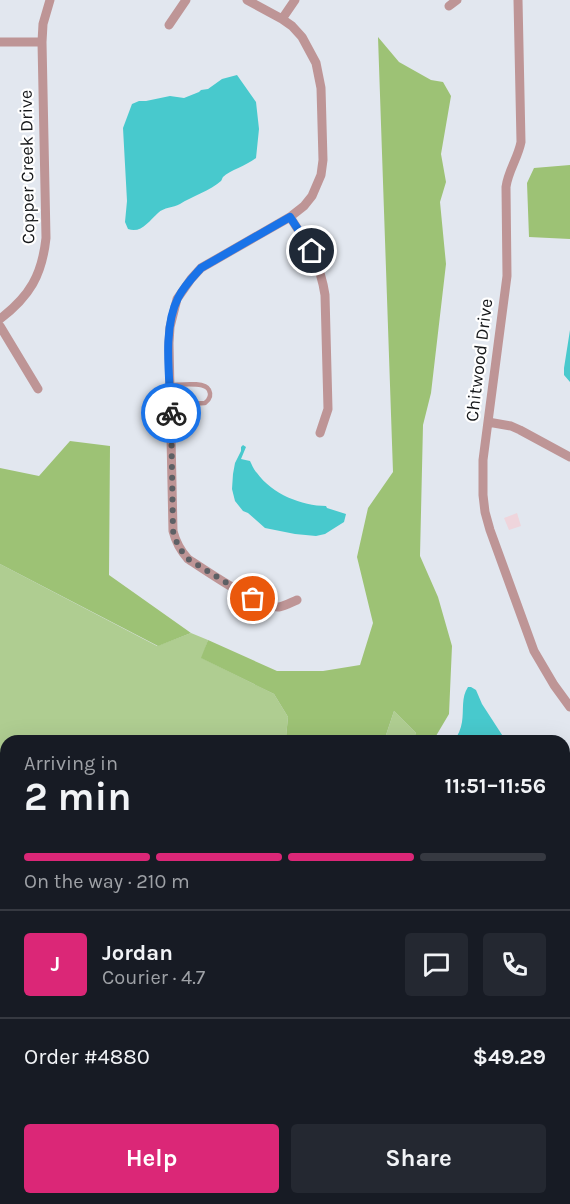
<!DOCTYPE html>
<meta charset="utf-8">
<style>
body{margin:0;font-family:Karla,sans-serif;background:#242831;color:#f1f3f6;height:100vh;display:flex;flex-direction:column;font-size:22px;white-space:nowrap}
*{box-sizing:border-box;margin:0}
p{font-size:20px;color:#9ea1a6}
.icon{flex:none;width:33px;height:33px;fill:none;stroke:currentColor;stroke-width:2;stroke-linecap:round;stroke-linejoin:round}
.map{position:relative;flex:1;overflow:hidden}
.details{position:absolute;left:0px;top:735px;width:570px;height:470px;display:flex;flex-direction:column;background:#171b24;border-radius:18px 18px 0 0;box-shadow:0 6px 24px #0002}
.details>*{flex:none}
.pin{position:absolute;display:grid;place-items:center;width:51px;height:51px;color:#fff;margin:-26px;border:3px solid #fff;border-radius:50%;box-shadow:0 2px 6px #0007}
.courier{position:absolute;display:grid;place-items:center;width:60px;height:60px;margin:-30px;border:4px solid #1a73e8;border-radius:50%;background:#fff;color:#222;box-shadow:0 2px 8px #0007}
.overview em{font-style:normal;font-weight:700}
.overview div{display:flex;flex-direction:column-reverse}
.overview{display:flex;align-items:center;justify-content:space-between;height:102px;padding:0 24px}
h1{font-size:39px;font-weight:700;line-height:45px}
.bar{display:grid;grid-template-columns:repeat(4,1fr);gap:9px 6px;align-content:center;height:72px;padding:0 24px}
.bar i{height:8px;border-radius:4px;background:#363941}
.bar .active{background:#db2777}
.bar p{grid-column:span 4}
.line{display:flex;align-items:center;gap:15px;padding:0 24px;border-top:2px solid #363941}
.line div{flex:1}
.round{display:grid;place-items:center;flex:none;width:63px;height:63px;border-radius:6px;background:#242831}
.button{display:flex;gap:12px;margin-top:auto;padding:12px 24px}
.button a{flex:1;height:69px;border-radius:6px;background:#db2777;color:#fff;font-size:24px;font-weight:700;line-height:69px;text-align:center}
.button a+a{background:#242831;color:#f1f3f6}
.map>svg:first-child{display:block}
</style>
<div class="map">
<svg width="570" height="1204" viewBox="0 0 570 1204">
<rect width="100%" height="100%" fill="#e2e7ef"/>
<!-- industrial -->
<path fill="#efd5dc" d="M517 513 521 526 509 530 504 518Z"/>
<!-- green -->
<path fill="#afcd91" d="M0 564 157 646 191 633 208 640 202 658 274 694 288 717 286 737 288 741H6V801L0 797Z
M394 711 416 733 412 741H384Z
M0 882 5 941 2 955 6 967V1198H207L211 1204H0Z
M564 978 570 983V1204H307L302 1199 564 1198Z"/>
<!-- forest -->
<path fill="#9dc275" d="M378 37 399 62 431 80 443 82 451 96 441 154 446 182 440 202 446 264 431 393 423 425 420 556 438 597 452 646 449 714 433 741H412L416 733 394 711 384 741H288L286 737 288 717 274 694 201 658 208 640 277 671H323L360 665 373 623 357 557 368 508 393 472Z
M570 165V239L529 237 527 183 534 168Z
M70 441 110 446 109 575 191 633 158 646 0 564V468L39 476Z
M564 889 569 891 570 895V983L564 978Z"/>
<!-- water -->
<path fill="#48c9cd" d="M237 75 256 102 259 129 256 158C246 166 230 170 223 177 222 178 222 180 221 181 211 190 191 197 180 204 173 208 164 207 158 213 149 221 141 234 128 229L125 222 127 201 123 128 132 104 139 101H146L170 96 184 98 199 92 201 90 208 89 222 79Z
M570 330V382L564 375V368Z
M243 445 246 447 241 459 250 461C252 465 254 470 257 473 272 494 302 506 326 506L327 508 346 514 344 522 325 534 316 536 295 534 265 528 248 513 243 511 235 501 232 489 233 474 235 463 241 451V447Z
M468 687H471L476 690 482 704 506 741H454C458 735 461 729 462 722 464 710 461 697 468 687Z
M0 797 6 801V967L2 955 5 941 0 882Z
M564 817 570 822V874L564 871Z
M207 1199H302L307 1204H211Z"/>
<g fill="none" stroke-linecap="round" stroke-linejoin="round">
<!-- lane -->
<path stroke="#be9596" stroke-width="4.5" d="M170 385C179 385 205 381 209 390 212 396 209 400 205 403L171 405"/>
<!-- street -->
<path stroke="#be9596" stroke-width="9" d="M247 0 282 19 292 26 302 37 316 63 321 88 323 160 321 175 312 196 304 206 290 217 201 268 191 279 177 299 170 327 169 343 173 531C176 543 180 550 188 559 205 570 261 609 279 607 285 606 292 602 297 600
M518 0 521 142C518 158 508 171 506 187L507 276 483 460V495L485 512 490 530 534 651 554 685 570 707
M449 6 457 0
M282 19 295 0
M169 25 186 0
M0 42H42
M290 217C308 245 320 262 325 295L328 409 320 433
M0 319C30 296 42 275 46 238L42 42 43 24 50 0
M0 326 38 389
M488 422 511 426 520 430 570 457"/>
</g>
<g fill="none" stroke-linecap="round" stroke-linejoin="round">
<!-- done -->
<path stroke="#5d6065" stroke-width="6" stroke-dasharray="0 10.8" d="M171 413 173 531C176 543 180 550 188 559L253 599"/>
<!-- route -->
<path stroke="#1a73e8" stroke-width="8" d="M171 413C170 379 162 329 178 298 184 286 193 277 201 268L290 217 312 251"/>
</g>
<g text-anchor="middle" stroke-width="4.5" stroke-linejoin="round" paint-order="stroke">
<!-- street labels -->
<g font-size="18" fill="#16181a" stroke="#fff">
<text transform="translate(27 167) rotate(-91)" y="6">Copper Creek Drive</text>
<text transform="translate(479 360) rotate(-83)" y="6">Chitwood Drive</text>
</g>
</g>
</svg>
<div class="pin" style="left:253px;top:599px;background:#ea580c"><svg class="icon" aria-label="bag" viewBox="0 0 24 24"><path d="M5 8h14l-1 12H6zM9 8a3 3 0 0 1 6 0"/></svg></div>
<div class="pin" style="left:312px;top:251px;background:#1f2937"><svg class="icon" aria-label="home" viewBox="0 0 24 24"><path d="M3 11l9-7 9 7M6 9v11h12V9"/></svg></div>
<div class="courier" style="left:171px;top:413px"><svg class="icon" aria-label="bike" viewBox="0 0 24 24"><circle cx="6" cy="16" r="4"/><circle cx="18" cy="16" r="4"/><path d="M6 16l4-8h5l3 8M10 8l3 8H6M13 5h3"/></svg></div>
<section class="details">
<div class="overview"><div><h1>2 min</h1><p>Arriving in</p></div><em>11:51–11:56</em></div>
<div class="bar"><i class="active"></i><i class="active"></i><i class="active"></i><i></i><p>On the way · 210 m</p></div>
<div class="line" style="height:108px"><b class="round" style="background:#db2777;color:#fff">J</b><div><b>Jordan</b><p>Courier · 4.7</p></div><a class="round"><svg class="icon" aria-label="chat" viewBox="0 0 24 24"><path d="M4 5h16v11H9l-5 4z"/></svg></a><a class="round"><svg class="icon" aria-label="phone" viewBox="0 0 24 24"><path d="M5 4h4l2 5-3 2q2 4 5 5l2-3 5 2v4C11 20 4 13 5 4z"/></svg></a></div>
<div class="line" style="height:78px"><div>Order #4880</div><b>$49.29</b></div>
<div class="button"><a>Help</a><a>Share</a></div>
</section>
</div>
